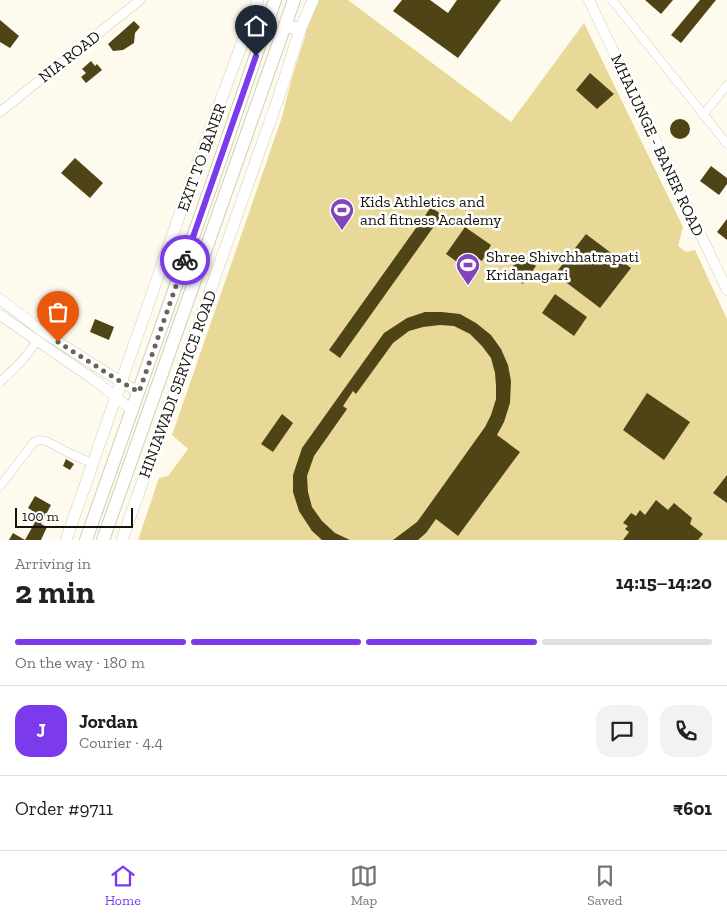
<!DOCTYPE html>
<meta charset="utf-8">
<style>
body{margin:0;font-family:"Zilla Slab",serif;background:#f2f2f2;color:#202124;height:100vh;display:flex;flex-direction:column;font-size:19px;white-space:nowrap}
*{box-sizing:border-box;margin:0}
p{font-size:16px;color:#757577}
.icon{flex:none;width:28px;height:28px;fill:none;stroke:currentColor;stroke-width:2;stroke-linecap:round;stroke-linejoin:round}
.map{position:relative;height:540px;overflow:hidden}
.side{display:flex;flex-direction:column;background:#fff;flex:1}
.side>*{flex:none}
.scale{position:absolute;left:15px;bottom:12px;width:118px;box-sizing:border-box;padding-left:5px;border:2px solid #15130c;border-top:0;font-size:14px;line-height:18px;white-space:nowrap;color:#15130c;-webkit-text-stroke:4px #fff;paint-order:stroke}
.pin{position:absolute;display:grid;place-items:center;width:42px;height:42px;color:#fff;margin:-51px -21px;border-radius:50% 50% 50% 0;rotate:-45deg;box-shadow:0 0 5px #0007}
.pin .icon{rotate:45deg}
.courier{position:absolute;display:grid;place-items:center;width:50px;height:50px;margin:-25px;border:4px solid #7c3aed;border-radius:50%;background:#fff;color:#222;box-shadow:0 1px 6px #0007}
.summary em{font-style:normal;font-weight:700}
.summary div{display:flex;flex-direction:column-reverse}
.summary{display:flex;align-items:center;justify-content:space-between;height:85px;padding:0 15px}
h1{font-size:32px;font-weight:700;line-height:38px}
.bar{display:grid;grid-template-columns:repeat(4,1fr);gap:8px 5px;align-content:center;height:60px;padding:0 15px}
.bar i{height:6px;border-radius:4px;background:#e0e0e0}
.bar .current{background:#7c3aed}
.bar p{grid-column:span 4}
.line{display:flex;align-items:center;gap:12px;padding:0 15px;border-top:1px solid #e0e0e0}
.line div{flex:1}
.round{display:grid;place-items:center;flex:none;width:52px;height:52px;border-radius:15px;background:#f2f2f2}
.tabs{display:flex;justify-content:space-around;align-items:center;height:70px;border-top:1px solid #e0e0e0;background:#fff;font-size:14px;color:#757577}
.tabs a{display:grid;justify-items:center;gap:2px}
.tabs .current{color:#7c3aed}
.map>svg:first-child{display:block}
</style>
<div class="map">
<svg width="727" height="540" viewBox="0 0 727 540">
<rect width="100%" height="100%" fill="#fefbee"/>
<!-- green -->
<path fill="#e9d998" d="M319 0H348L511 122 584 23 683 227 678 246 686 252 695 250 727 319V540H138L159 478 168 476 188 449 172 435 282 117 291 81 313 11Z"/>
<!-- building -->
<path fill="#4f4416" d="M402 0H430L448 13 457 0H501L458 58 393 11Z
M645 0H673L661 14Z
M700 0H716L681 43 671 35Z
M0 20 19 36 10 48 0 42Z
M134 21 140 27 135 33 134 43 123 50 113 51 108 44Z
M91 61 95 66 97 64 102 70 86 83 81 77 86 73 82 69Z
M590 73 614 94 597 109 576 90Z
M670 129a10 10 0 1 1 20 0a10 10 0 1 1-20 0Z
M75 158 103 183 90 198 61 173Z
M711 166 727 178V184L719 195 700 181Z
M431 207 442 215 340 358 329 350Z
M727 219V240L717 232Z
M465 227 491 245 482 261 474 256H466L460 264 446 254Z
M586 234 631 268 600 308 555 274Z
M519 259 525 264 528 260 536 266 523 284 508 272Z
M555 294 587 317 574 336 542 313Z
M425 312H442L460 314 476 323 491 335 501 349 508 365 511 381 510 403 504 422 497 435 520 452 458 536 436 519 426 533 418 540H393L417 522 425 511 485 427 491 415 496 399V386L495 373 491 358 482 346 470 334 454 326 440 325 423 327 409 331 393 343 356 394 353 391 343 406 347 409 314 456 307 476 308 492 312 507 322 521 335 533 350 540H322L312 531 299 511 293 492V475L302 448 384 333 407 318Z
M95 319 114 327 109 340 90 332Z
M647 393 690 422 664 460 623 430Z
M282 414 293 423 273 452 261 444Z
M66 459 74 464 70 470 63 466Z
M727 475V503L713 493Z
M35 496 51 505 41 524 47 527 41 540H9L13 533 25 540 39 515 28 508Z
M656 500 668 510 674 503 692 518 690 524 703 534 698 540H623L629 532 625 529 628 526 623 523 631 513 636 516 640 510 645 515Z"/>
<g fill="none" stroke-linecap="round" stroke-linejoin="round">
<!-- minor casing -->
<g stroke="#d2cdb8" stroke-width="9">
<path id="minor" d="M612 0 727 144
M703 115 727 85
M0 382C14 369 27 357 37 341
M0 486 34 442 39 440 46 441 71 454 92 463"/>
</g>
<!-- tertiary casing -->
<g stroke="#d2cdb8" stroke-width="10">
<path id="tertiary" d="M0 112 140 0"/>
</g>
<!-- secondary casing -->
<g stroke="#d2cdb8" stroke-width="11">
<path id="secondary" d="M589 0 727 290
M0 299 43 332 121 382 139 392
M0 315 97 382 132 410"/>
</g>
<!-- primary casing -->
<g stroke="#d2cdb8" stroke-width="12">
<path id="primary" d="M66 540 198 162 258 0
M122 540 279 96 300 30 313 0"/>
</g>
<!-- trunk casing -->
<g stroke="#d2cdb8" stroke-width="14">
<path id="trunk" d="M286 25 300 30
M86 540 217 169 275 0
M103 540 294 0"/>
</g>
<!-- minor -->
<use href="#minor" stroke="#fff" stroke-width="8"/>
<!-- tertiary -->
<use href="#tertiary" stroke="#fff" stroke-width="9"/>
<!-- secondary -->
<use href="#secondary" stroke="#fff" stroke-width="10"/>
<!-- primary -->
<use href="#primary" stroke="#fff" stroke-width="11"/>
<!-- trunk -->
<use href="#trunk" stroke="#fff" stroke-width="12"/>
</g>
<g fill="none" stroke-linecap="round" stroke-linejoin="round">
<!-- done -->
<path stroke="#67645b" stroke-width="5" stroke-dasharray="0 9" d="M58 342 121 382 139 392 185 260"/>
<!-- route -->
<path stroke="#7c3aed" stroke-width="6" d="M185 260 256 56"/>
</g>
<!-- icons -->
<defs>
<g id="stadium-pin" transform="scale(1.25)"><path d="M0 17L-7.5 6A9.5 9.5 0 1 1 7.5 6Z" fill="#8445ba" stroke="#fff"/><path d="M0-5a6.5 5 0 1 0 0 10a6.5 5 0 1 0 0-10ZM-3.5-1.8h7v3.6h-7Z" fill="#fff"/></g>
</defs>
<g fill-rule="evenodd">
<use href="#stadium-pin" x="342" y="210"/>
<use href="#stadium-pin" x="468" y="265"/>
</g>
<g text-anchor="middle" stroke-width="5" stroke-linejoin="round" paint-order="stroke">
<!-- street labels -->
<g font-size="16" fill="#15130c" stroke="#fff">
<text transform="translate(69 56) rotate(-38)" y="6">NIA ROAD</text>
<text transform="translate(658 145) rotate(65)" y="6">MHALUNGE - BANER ROAD</text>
<text transform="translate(201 157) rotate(-70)" y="6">EXIT TO BANER</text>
<text transform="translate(177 384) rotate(-70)" y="6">HINJAWADI SERVICE ROAD</text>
</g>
<!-- poi labels -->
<g font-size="16" fill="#15130c" stroke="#fff" text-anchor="start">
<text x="360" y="207">Kids Athletics and<tspan x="360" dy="18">and fitness Academy</tspan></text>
<text x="486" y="262">Shree Shivchhatrapati<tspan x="486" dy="18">Kridanagari</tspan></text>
</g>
</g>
</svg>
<div class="scale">100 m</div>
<div class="pin" style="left:58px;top:342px;background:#ea580c"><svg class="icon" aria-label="bag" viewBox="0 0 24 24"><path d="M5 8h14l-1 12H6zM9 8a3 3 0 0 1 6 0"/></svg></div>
<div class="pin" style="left:256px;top:56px;background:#1f2937"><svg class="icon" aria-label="home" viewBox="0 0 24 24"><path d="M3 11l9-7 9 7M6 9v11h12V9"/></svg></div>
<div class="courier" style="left:185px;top:260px"><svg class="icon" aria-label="bike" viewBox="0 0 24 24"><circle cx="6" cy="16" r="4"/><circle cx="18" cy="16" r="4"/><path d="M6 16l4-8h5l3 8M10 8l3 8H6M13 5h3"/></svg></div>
</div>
<section class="side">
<div class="summary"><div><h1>2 min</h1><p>Arriving in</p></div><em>14:15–14:20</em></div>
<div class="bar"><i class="current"></i><i class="current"></i><i class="current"></i><i></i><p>On the way · 180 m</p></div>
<div class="line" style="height:90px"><b class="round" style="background:#7c3aed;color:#fff">J</b><div><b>Jordan</b><p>Courier · 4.4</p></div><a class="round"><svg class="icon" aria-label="chat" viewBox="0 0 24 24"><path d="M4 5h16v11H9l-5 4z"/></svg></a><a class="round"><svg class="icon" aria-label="phone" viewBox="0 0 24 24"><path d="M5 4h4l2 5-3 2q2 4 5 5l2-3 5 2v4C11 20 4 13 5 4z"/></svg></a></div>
<div class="line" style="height:65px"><div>Order #9711</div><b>₹601</b></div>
</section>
<nav class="tabs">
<a class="current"><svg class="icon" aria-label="home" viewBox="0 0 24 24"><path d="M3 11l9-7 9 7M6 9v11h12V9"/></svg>Home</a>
<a><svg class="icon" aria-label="map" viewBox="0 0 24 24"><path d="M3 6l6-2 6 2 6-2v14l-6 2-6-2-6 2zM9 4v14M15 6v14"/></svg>Map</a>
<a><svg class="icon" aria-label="saved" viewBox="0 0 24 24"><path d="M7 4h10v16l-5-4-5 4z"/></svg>Saved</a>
</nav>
